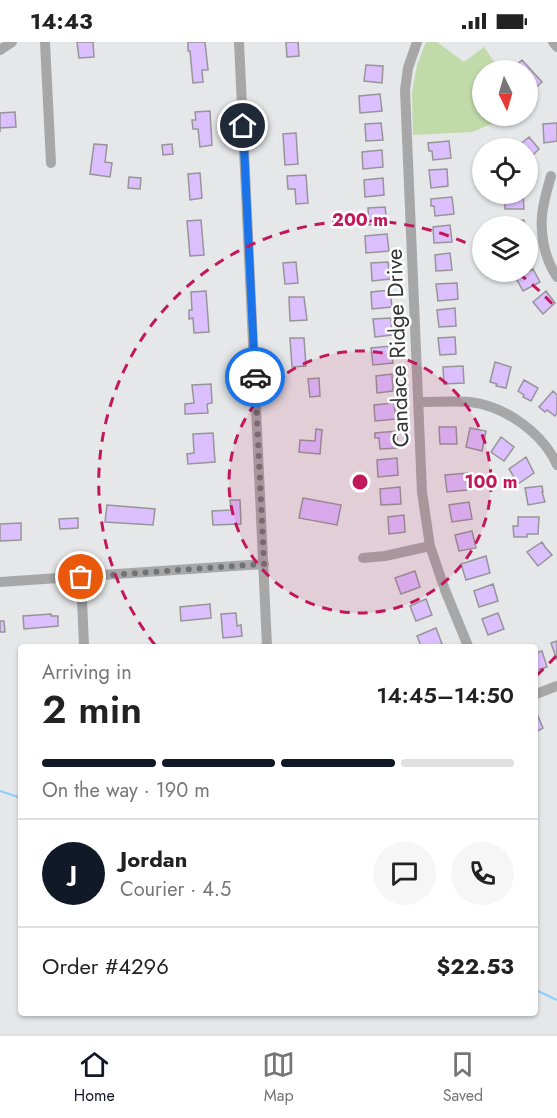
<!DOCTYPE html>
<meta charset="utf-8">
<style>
body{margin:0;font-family:Jost,sans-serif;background:#f6f6f6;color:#222;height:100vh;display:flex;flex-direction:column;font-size:22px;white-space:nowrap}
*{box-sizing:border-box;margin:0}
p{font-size:20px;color:#767676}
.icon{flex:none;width:33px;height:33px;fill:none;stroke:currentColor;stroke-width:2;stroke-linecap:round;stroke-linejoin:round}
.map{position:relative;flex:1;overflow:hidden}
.drawer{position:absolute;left:18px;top:602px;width:520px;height:372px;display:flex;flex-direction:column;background:#fff;border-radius:6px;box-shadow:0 2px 4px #0004}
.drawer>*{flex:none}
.needle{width:39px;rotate:175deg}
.controls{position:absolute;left:472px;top:18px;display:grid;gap:12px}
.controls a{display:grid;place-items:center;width:66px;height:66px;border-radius:50%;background:#fff;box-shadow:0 2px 4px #0004;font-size:30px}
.pin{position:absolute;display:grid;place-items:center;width:51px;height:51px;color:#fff;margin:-26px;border:3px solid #fff;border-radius:50%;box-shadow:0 2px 6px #0007}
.courier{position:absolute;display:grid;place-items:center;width:60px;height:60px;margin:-30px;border:4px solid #1a73e8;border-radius:50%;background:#fff;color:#222;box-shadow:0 2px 8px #0007}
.overview em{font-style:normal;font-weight:600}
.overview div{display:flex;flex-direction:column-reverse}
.overview{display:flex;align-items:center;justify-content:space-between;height:102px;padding:0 24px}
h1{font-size:39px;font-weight:600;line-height:45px}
.bar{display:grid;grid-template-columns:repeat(4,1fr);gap:9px 6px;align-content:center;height:72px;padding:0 24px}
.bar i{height:8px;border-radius:4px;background:#e0e0e0}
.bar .on{background:#111827}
.bar p{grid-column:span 4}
.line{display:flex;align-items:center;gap:15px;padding:0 24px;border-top:2px solid #e0e0e0}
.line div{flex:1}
.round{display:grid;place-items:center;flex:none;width:63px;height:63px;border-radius:32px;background:#f6f6f6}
.status{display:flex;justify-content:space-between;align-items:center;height:42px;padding:0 30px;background:#fff;direction:ltr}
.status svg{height:16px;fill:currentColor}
.tab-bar{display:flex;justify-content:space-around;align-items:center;height:84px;border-top:2px solid #e0e0e0;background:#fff;font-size:16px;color:#767676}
.tab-bar a{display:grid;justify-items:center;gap:3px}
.tab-bar .on{color:#111827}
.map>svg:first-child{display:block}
</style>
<div class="status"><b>14:43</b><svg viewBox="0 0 49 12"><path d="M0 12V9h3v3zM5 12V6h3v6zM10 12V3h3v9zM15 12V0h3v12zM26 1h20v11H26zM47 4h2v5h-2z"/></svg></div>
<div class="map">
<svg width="557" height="992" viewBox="0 0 557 992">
<rect width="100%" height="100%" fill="#e5e7e9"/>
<!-- green -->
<path fill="#c0daaa" d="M426 0H437L464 20 484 5 500 28H483V74H511L472 90 413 93 412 50 417 23Z"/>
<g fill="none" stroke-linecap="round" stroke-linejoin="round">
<!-- stream -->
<path stroke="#8bcefa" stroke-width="2" d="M0 749 21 756
M536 948 557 958"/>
</g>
<!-- building -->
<path fill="#dcbfff" stroke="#969598" stroke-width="1.5" d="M77 0H93L94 15 79 16Z
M188 0H205L208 28H202L203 40 193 41 190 9H188Z
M286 0H298L299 14 287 15Z
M522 18 542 40 533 48 528 43V28H515L513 26Z
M366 23 383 24 382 41 364 39Z
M380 52 382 69 360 71 359 54Z
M210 69 212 103 200 105 198 87H193L192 78H196L195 70Z
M15 70 16 85 0 86V90V71Z
M381 81 383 98 366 99 365 82Z
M557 81V99L544 101 543 82Z
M296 91 298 122 285 123 283 92Z
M529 95 539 107 533 113 531 111 528 114V106H520L518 104Z
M449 99 451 116 433 118 432 109H429L428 101Z
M94 102 107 103 105 120 112 121 110 135 90 132Z
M172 102 173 112 163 113 162 103Z
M382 108 383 125 363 127 362 110Z
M447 127 448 144 431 146 429 128Z
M200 131 202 156 190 158 188 132Z
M306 133 308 161 296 162 295 147H288L287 134Z
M129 135 141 136 140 147 128 146Z
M383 136 384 153 365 155 364 138Z
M505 152H523L524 167H505Z
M452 155 454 172 435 174 434 164H431V157Z
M385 165 387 181 369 183 368 166Z
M201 178 204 213 190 214 187 179Z
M524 178 525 184H508L507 180Z
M450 183 452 200 434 201 433 185Z
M387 192 389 209 366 211 365 194Z
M450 211 452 228 436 229 435 213Z
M296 220 298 241 285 242 283 221Z
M388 220 390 237 372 239 371 221Z
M533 227 540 240 523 249 516 236Z
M457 241 458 257 438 259 436 242Z
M390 248 392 265 372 267 371 250Z
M206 249 209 290 194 291 193 276 189 277V268H192L191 250Z
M546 249 555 261 543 272 533 260Z
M289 255H304L307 278 290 279Z
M455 266 456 284 439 285 437 268Z
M391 276 392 293 375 295 373 277Z
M455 295 456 312 440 313 438 296Z
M290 296H304L306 324 292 325Z
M391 304 393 321 373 323 371 306Z
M495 320 511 325 506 346 496 344 497 342 490 340Z
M463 324 464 341 444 342 443 325Z
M392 332 393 349 377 351 376 334Z
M319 336 320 354 310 355 308 337Z
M524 338 538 346 531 359 523 355 524 353 518 349Z
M211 342 212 361 207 362 208 371 185 372V362L194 361 192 343Z
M553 349 557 353V371L555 374 547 368 545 370 539 365Z
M394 361 396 377 375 379 374 363Z
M439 385H456L457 402H440Z
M470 386 486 389 482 409 466 405Z
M316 387 322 388 320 412 299 410 300 398 315 399Z
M397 389 398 406 380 407 379 396H375V391Z
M213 391 215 420 188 422 187 412 194 411 193 392Z
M501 395 514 405 504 419 491 410Z
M526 415 534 431 518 442 509 427Z
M397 416 398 433 378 435 377 418Z
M469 431V437H466L467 448 447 450 445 433Z
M542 444 543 450H542L545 460 528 463 525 446Z
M400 445 401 462 381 463 380 447Z
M303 456 341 463 337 483 299 476Z
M230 458H240L241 482 213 483 212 469 231 468Z
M469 460 472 477 452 480 449 463Z
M107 463 155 467 153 483 105 480Z
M404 473 405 490 389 492 388 475Z
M518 475H539L538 492H527V495H514L513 484H518Z
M78 476V486L60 487 59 477Z
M21 481V498L0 499V482Z
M472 489 476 506 459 509 455 493Z
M542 500 545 505 552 513 538 524 527 510Z
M486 514 490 531 466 538 461 522Z
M415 529 420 545 401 552 395 536Z
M493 542 498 559 479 565 474 549Z
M426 557 432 573 416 579 410 564Z
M210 562 211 576 181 579 180 565Z
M236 571 237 584 241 583 242 594 223 596 221 572Z
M498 571 504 587 488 593 482 577Z
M51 572V574H58V584L24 587 23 574Z
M0 579H4L5 590H0Z
M436 586 442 602 435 604H421L417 594Z
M557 599V618L551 601Z
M542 609 547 625 537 628V629L536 630V611Z
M537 672 543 686 536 690V673Z"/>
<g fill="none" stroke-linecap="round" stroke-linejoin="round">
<!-- minor -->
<path stroke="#a8a7a7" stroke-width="10" d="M45 0 51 121
M239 0 267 604
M417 0 408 26 405 48 422 450 430 504 445 548 468 604
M553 0 557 5
M0 8 12 0
M551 134C548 144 545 155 543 166 539 188 544 216 557 235
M419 360C436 360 453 359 470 360 505 364 543 391 557 423
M363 516 385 514 430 504
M81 535 84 604
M0 540 264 522
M536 652 557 644"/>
</g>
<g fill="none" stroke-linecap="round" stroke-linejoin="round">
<!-- done -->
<path stroke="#717273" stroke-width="6" stroke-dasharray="0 10.8" d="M81 535 264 522 255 335"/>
<!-- route -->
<path stroke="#1a73e8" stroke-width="8" d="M243 84 255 335"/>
</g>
<!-- distance rings -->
<circle cx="360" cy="440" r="131" fill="#c2185b" fill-opacity=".12"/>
<g fill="none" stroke="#c2185b" stroke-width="3" stroke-dasharray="10 8">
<circle cx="360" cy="440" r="131"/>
<path d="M556 614A262 262 0 0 1 537 633M155 603A262 262 0 0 1 481 208M518 231A262 262 0 0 1 556 266"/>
</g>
<g text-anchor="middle" stroke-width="5" stroke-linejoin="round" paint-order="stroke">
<!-- street labels -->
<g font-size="22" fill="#323333" stroke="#fff">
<text transform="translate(397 306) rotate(-92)" y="8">Candace Ridge Drive</text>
</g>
</g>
<circle cx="360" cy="440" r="9" fill="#c2185b" stroke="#fff" stroke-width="3"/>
<g font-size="18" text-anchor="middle" font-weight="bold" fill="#c2185b" stroke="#fff" stroke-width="5" stroke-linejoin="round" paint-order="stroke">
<text x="360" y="184">200 m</text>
<text x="491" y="446">100 m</text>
</g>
</svg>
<div class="controls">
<a><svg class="needle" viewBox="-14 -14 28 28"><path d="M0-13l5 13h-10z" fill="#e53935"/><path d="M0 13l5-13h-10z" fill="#767676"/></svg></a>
<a><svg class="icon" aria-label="locate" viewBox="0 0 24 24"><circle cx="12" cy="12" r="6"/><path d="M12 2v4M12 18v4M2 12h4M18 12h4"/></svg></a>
<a><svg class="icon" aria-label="layers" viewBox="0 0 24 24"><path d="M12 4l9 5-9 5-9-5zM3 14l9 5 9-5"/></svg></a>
</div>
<div class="pin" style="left:81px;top:535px;background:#ea580c"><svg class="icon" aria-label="bag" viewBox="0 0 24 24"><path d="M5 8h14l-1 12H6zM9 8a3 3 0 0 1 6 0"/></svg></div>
<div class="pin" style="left:243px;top:84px;background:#1f2937"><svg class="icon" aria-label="home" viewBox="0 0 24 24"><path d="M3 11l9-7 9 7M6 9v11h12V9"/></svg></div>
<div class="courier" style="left:255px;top:335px"><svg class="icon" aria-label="car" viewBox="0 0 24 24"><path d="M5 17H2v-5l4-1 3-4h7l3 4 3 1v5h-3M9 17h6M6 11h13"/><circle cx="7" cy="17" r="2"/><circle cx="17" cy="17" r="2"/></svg></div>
<section class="drawer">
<div class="overview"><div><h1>2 min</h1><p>Arriving in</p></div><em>14:45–14:50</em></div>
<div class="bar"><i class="on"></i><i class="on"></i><i class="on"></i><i></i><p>On the way · 190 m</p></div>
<div class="line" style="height:108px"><b class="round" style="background:#111827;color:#fff">J</b><div><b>Jordan</b><p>Courier · 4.5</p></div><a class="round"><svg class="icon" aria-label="chat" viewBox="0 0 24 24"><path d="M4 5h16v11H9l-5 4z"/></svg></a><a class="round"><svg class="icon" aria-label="phone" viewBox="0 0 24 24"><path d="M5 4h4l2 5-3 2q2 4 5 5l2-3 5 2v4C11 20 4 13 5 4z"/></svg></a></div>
<div class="line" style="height:78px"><div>Order #4296</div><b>$22.53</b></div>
</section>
</div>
<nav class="tab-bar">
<a class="on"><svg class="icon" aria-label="home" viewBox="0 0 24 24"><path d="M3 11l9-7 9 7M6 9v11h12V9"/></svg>Home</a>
<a><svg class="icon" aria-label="map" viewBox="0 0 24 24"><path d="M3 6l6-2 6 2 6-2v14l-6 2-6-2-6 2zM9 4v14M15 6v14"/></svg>Map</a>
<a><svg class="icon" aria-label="saved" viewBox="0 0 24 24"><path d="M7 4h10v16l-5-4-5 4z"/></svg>Saved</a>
</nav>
